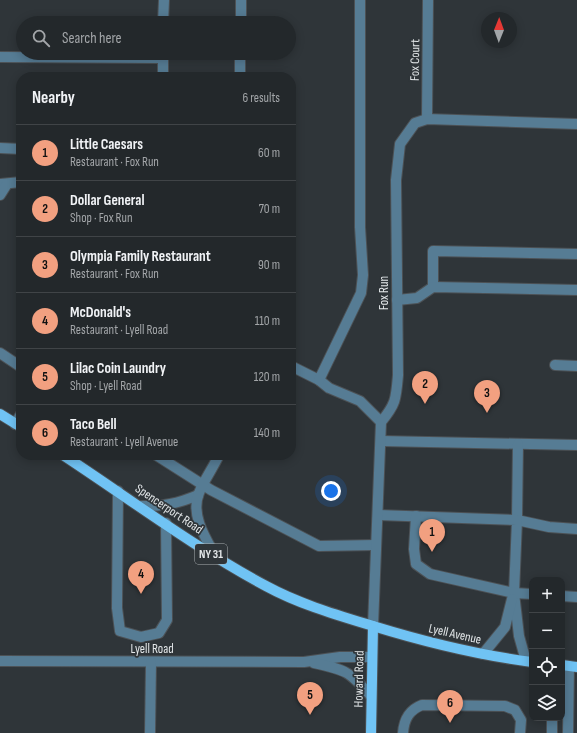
<!DOCTYPE html>
<meta charset="utf-8">
<style>
:root{--surface:#23282b;--page:#2f3437;--text:#f1f3f6;--muted:#a3a6a9;--line:#404447;--accent:#f2a080}
body{margin:0;font-family:"Sofia Sans Condensed",sans-serif;background:var(--page);color:var(--text)}
.controls{position:absolute;right:12px;bottom:12px;display:grid;overflow:hidden;border-radius:8px;box-shadow:0 2px 10px #0003}
.controls button{width:36px;height:36px;display:grid;place-items:center;padding:0;border:0;border-bottom:1px solid var(--line);background:var(--surface);color:var(--text);font:20px sans-serif}
.compass{position:absolute;left:481px;top:12px;width:36px;height:36px;border-radius:50%;background:var(--surface);box-shadow:0 2px 10px #0003;rotate:1deg}
.you{position:absolute;left:331px;top:491px;width:14px;height:14px;margin:-10px;border:3px solid #fff;border-radius:50%;background:#1a73e8;box-shadow:0 0 0 6px #1a73e833}
.badge{display:grid;place-items:center;width:26px;height:26px;border-radius:50%;background:var(--accent);color:#111;font-size:13px;font-weight:700}
.pin{position:absolute;translate:-50% -33px;filter:drop-shadow(0 1px 2px #0008)}
.pin::after{content:'';position:absolute;top:21px;width:14px;height:12px;background:inherit;clip-path:polygon(0 0,100% 0,50% 100%)}
.list{margin:0;padding:0;list-style:none}
h2{display:flex;justify-content:space-between;align-items:center;height:52px;margin:0;padding:0 16px;font-size:17px}
h2 small{font-size:13px;font-weight:400;color:var(--muted)}
.list li{display:grid;grid-template-columns:26px 1fr auto;gap:12px;align-items:center;box-sizing:border-box;height:56px;padding:0 16px;border-top:1px solid var(--line)}
.list b{display:block;font-size:15px;white-space:nowrap}
.list p{margin:0;font-size:13px;white-space:nowrap;color:var(--muted)}
.list em{font-size:13px;font-style:normal;color:var(--muted)}
.icon{flex:none;width:22px;height:22px;fill:none;stroke:currentColor;stroke-width:2;stroke-linecap:round;stroke-linejoin:round}
.map{position:relative;flex:none;width:577px;height:733px;overflow:hidden}
.search{position:absolute;background:var(--surface);box-shadow:0 2px 10px #0003;left:16px;top:16px;width:280px;height:44px;display:flex;align-items:center;gap:10px;box-sizing:border-box;padding:0 14px;border-radius:22px;color:var(--muted);font-size:15px}
.panel{position:absolute;background:var(--surface);box-shadow:0 2px 10px #0003;left:16px;top:72px;width:280px;height:388px;border-radius:16px}
.map>svg:first-child{display:block}
</style>
<div class="map">
<svg width="577" height="733" viewBox="0 0 577 733">
<rect width="100%" height="100%" fill="#2f3539"/>
<g fill="none" stroke-linecap="round" stroke-linejoin="round">
<g stroke="#4c5155" stroke-width="12">
<g id="minor">
<polyline points="163,23 164,0"/>
<polyline points="241,23 241,0"/>
<polyline points="0,57 163,58"/>
<polyline points="163,77 163,53"/>
<polyline points="240,77 240,53"/>
<polyline points="427,119 428,0"/>
<polyline points="0,148 21,149"/>
<polyline points="0,184 21,182"/>
<polyline points="0,195 7,184"/>
<polyline points="433,287 433,251 577,254"/>
<polyline points="397,300 417,298 433,287 577,290"/>
<polyline points="0,353 21,367"/>
<polyline points="555,365 577,366"/>
<polyline points="291,366 319,380 329,388 360,401 381,422"/>
<polyline points="319,380 361,293 363,275 360,227 360,0"/>
<polyline points="15,424 21,414"/>
<polyline points="381,441 577,445"/>
<polyline points="518,444 517,520 549,527 577,529"/>
<polyline points="156,455 211,490 319,546 376,545"/>
<polyline points="118,491 117,608 120,631 141,637 159,633 167,620 166,523"/>
<path d="M141 506C164 506 177 504 198 495"/>
<polyline points="378,515 517,520 514,593 519,636 526,661"/>
<polyline points="416,516 414,549 416,564 430,574 514,593 532,594"/>
<path d="M216 557C206 539 190 515 199 493 204 480 213 468 219 455"/>
<polyline points="562,596 577,597"/>
<path d="M373 626 381 422C396 404 396 399 398 375L396 180 400 144 415 123 427 119 577 124"/>
<polyline points="483,654 505,627 512,599"/>
<polyline points="0,661 304,662 340,657 372,657"/>
<path d="M314 663C346 670 349 671 371 696"/>
<polyline points="150,733 151,662"/>
<path d="M403 733C404 719 409 710 422 705L505 706 515 710 521 720 520 733"/>
<polyline points="552,733 552,718"/>
<polyline points="568,733 569,666"/>
</g>
</g>
<g stroke="#4c5155" stroke-width="12">
<g id="major">
<polyline points="0,414 21,427"/>
<path d="M63 455C130 499 195 548 266 586 299 604 337 615 373 626 425 642 478 655 532 662"/>
<polyline points="562,665 577,667"/>
<polyline points="371,733 373,626"/>
</g>
</g>
<use href="#minor" stroke="#567c94" stroke-width="10"/>
<use href="#major" stroke="#70c3f4" stroke-width="10"/>
</g>
<g text-anchor="middle" dominant-baseline="central" stroke-width="3.5" stroke-linejoin="round" paint-order="stroke">
<rect fill="#2f3539" stroke="#adb2b4" stroke-width="1" x="195" y="544" width="32" height="20" rx="3"/>
<g font-size="12" font-weight="bold" fill="#e3e7e9">
<text x="211" y="554">NY 31</text>
</g>
<g font-size="13" fill="#e3e7e9" stroke="#2f3539">
<text transform="translate(415 60) rotate(-89)">Fox Court</text>
<text transform="translate(384 293) rotate(-90)">Fox Run</text>
<text transform="translate(169 509) rotate(34)">Spencerport Road</text>
<text transform="translate(455 634) rotate(13)">Lyell Avenue</text>
<text x="152" y="649">Lyell Road</text>
<text transform="translate(359 679) rotate(-89)">Howard Road</text>
</g>
</g>
</svg>
<div class="controls">
<button>+</button>
<button>−</button>
<button><svg class="icon" aria-label="locate" viewBox="0 0 24 24"><circle cx="12" cy="12" r="6"/><path d="M12 2v4M12 18v4M2 12h4M18 12h4"/></svg></button>
<button><svg class="icon" aria-label="layers" viewBox="0 0 24 24"><path d="M12 4l9 5-9 5-9-5zM3 14l9 5 9-5"/></svg></button>
</div>
<svg class="compass" viewBox="-18 -18 36 36"><path d="M0-13l5 13h-10z" fill="#e53935"/><path d="M0 13l5-13h-10z" fill="#a3a6a9"/></svg>
<div class="you"></div>
<div class="pin badge" style="left:432px;top:552px">1</div>
<div class="pin badge" style="left:425px;top:404px">2</div>
<div class="pin badge" style="left:487px;top:413px">3</div>
<div class="pin badge" style="left:141px;top:594px">4</div>
<div class="pin badge" style="left:310px;top:715px">5</div>
<div class="pin badge" style="left:450px;top:723px">6</div>
<div class="search"><svg class="icon" aria-label="search" viewBox="0 0 24 24"><circle cx="10" cy="10" r="6"/><path d="M15 15l6 6"/></svg>Search here</div>
<section class="panel">
<h2>Nearby<small>6 results</small></h2>
<ul class="list">
<li><span class="badge">1</span><div><b>Little Caesars</b><p>Restaurant · Fox Run</p></div><em>60 m</em></li>
<li><span class="badge">2</span><div><b>Dollar General</b><p>Shop · Fox Run</p></div><em>70 m</em></li>
<li><span class="badge">3</span><div><b>Olympia Family Restaurant</b><p>Restaurant · Fox Run</p></div><em>90 m</em></li>
<li><span class="badge">4</span><div><b>McDonald's</b><p>Restaurant · Lyell Road</p></div><em>110 m</em></li>
<li><span class="badge">5</span><div><b>Lilac Coin Laundry</b><p>Shop · Lyell Road</p></div><em>120 m</em></li>
<li><span class="badge">6</span><div><b>Taco Bell</b><p>Restaurant · Lyell Avenue</p></div><em>140 m</em></li>
</ul>
</section>
</div>
